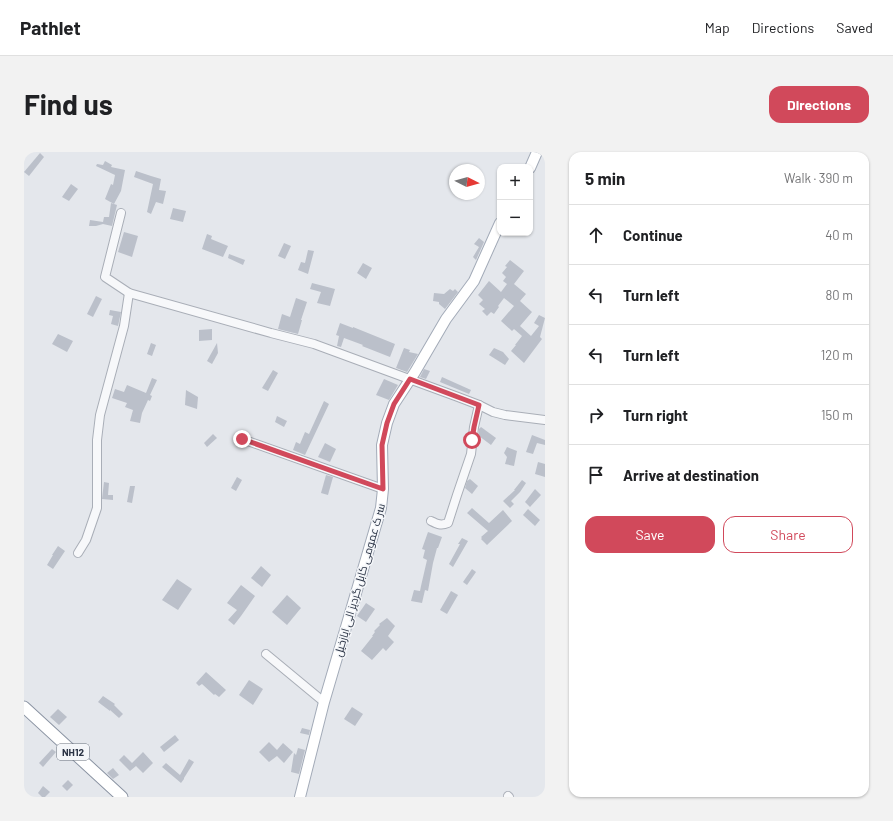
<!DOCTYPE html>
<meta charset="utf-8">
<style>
:root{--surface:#fff;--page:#f2f2f2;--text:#202124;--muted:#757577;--line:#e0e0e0;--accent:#d1495b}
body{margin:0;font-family:Barlow,Cairo,sans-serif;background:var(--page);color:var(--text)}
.controls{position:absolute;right:12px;top:12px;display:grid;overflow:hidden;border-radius:8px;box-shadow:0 1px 3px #0004}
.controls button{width:36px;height:36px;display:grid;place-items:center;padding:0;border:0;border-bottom:1px solid var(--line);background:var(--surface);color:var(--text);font:20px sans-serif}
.compass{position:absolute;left:425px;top:12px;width:36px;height:36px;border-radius:50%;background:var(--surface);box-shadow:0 1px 3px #0004;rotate:96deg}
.stop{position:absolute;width:12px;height:12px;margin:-9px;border:3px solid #d1495b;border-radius:50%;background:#fff}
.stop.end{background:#d1495b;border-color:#fff;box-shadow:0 1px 4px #0008}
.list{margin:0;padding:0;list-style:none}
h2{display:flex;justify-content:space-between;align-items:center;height:52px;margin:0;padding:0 16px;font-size:17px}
h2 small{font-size:13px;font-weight:400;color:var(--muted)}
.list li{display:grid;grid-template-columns:26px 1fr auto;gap:12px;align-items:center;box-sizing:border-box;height:60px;padding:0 16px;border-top:1px solid var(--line)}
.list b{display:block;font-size:15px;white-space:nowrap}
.list em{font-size:13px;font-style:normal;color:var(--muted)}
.actions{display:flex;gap:8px;padding:12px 16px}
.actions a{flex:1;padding:9px 0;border:1px solid var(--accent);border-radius:12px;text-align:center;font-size:14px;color:var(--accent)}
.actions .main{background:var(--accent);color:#fff}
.icon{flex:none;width:22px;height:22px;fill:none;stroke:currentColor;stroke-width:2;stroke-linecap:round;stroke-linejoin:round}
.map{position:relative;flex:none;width:521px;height:645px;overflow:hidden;border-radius:12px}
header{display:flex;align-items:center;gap:24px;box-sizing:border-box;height:56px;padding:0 20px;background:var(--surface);border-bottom:1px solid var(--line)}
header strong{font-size:19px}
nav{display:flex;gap:22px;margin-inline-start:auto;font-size:14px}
.intro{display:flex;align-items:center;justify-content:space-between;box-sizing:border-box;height:96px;padding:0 24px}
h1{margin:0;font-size:28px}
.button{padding:10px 18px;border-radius:12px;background:var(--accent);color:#fff;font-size:14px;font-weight:700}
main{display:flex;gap:24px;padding:0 24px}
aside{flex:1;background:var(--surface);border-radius:12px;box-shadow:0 1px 3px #0004}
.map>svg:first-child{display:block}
</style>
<header>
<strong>Pathlet</strong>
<nav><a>Map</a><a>Directions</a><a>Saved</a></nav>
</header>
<div class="intro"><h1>Find us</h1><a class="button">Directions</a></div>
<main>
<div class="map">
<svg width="521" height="645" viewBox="0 0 521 645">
<rect width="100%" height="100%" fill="#e4e7ec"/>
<g fill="#bbc0ca">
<polygon points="16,1 20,5 5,24 0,20"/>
<polygon points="81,9 88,13 87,15 101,18 97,39 90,52 81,47 87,32 89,33 91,23 72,14 73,12 79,13"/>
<polygon points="112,19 127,24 137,27 135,38 142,39 139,52 132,50 127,62 123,60 129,32 110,25"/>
<polygon points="47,32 54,37 45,49 38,45"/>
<polygon points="87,51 93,53 88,74 79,72 72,74 65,74 66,68 79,70 80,65 85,65"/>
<polygon points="149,56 162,59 159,70 146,67"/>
<polygon points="100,80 114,84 108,105 94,100"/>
<polygon points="183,82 188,84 187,87 204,94 199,105 178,97"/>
<polygon points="455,86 460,90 452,108 449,105 455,95 450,92"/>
<polygon points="260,91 267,94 261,107 254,104"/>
<polygon points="284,98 290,99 284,122 274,118 277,110 281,111"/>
<polygon points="205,102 221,108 219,113 204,106"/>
<polygon points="486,108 500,119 490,132 502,142 496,149 508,160 496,174 507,184 515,174 510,171 515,163 521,166 516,185 518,187 500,211 487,199 492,193 491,193 498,184 490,177 488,179 477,169 490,154 480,146 474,154 475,155 470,162 467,160 463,164 458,159 461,157 455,152 459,148 454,143 465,129 477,140 483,132 479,129 482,125 478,121 483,115 481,114"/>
<polygon points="339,111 348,116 342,127 333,121"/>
<polygon points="288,131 311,137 306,154 293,151 297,140 286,137"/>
<polygon points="426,137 429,139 431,137 434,140 421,157 415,152 415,150 409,149 410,141 420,142"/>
<polygon points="72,144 78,147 69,165 63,162"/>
<polygon points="272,146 283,150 277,168 278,168 274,182 254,177 258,162 266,165"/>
<polygon points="86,158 97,160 94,174 87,172 89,164 85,163"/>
<polygon points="316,171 329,176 329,175 371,192 366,205 338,194 339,193 320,186 317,195 313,194 315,184 312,183"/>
<polygon points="188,177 188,188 175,189 175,178"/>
<polygon points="34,182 49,189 43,200 28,192"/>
<polygon points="127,191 132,193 128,204 123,202"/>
<polygon points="193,191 194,201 188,212 183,209"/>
<polygon points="380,196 386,198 385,200 394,202 383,220 372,216"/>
<polygon points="470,196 479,200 485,207 481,213 465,203"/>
<polygon points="400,217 406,219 402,227 396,225"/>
<polygon points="249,218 254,221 244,239 238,236"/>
<polygon points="418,225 447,238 445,242 416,230"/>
<polygon points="128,226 133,228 126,243 128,244 126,249 124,248 118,261 116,271 106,269 109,258 101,255 103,251 88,246 91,237 100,240 103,233 122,241"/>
<polygon points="360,227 374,233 365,248 352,243"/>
<polygon points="162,238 174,245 173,257 161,253"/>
<polygon points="300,249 305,252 281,303 269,298 272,290 276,292 281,280 285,282"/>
<polygon points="253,264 263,269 260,275 251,270"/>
<polygon points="457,275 472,286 467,293 455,284 455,277"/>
<polygon points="189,282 193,286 183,295 180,291"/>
<polygon points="508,283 521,288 521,293 513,291 509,302 502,300"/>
<polygon points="301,291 312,297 306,310 294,305"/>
<polygon points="483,295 493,299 490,314 481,312 483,305 480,301"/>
<polygon points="514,310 521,312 521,325 511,322"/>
<polygon points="302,323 309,325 304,343 297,341"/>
<polygon points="213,325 218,328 212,339 207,336"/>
<polygon points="446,327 454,334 448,342 441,336 443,329"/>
<polygon points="498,328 502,331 496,340 487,349 490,352 486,356 479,349 491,338 490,338"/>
<polygon points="80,330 85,331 84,343 89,343 89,348 78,347"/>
<polygon points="106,334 111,334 108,351 103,350"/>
<polygon points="511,337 517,343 506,355 501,350"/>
<polygon points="448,356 465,371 479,358 488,369 463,393 457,387 458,386 457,385 464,379 443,361"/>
<polygon points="504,357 516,368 511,374 499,363"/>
<polygon points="404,380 418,385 414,396 413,396 409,411 404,439 401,438 398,451 387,449 390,438 396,439 397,434 403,408 399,406 401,398 398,397"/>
<polygon points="438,386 444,389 429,415 425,412 436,392 434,392"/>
<polygon points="34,394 41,399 29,417 23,413 29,403 28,403"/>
<polygon points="237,414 247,423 238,435 227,426"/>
<polygon points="448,417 452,420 443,433 439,430"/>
<polygon points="153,427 168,437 154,458 138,448"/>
<polygon points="217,433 231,444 217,464 210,473 204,468 213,458 203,451"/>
<polygon points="427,439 434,443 423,462 416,458"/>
<polygon points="263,443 277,456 263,473 248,460"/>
<polygon points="342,451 351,457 342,470 333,464"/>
<polygon points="363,466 371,474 364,484 370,490 362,499 359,496 348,508 337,499 349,484 348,484 351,480 350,479 356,473 355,472"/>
<polygon points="182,520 202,538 195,545 191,542 190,543 178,532 175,534 172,531"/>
<polygon points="225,528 239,537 229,553 215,543"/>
<polygon points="79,544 91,552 90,553 99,562 95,566 86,558 86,559 74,550"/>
<polygon points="328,555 339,562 331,574 320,567"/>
<polygon points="34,557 43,565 35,573 26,565"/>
<polygon points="278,576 286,578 285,583 276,581"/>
<polygon points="151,583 155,588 140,600 136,595"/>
<polygon points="245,590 253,598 259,591 269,600 260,611 253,604 245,610 235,600"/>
<polygon points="274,596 281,598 275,622 267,620 270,601 272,603"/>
<polygon points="28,597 32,600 19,615 15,611"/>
<polygon points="119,600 129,611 119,621 112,614 106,619 95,608 100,603 108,611"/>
<polygon points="165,607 170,610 160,626 160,627 157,631 138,615 142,611 156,623"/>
<polygon points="89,616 95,623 89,627 83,621"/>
<polygon points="44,628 49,633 43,639 38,634"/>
<polygon points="19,634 26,640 21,645 18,645 14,641"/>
</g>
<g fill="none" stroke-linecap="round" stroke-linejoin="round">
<g stroke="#a9aeb7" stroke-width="10">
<g id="minor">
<polyline points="97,61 81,125 105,141 247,181 290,192 434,245 455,253 469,260 481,263 521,268"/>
<polyline points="218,287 359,337"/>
<path d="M407 369C413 372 417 374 424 371L433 343 447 302 450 275 455 253"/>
<polyline points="54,401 62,388 73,356 73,288 76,263 100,174 105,141"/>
<polyline points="242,502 300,550"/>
<polyline points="484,644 485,645"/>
</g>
</g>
<g stroke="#a3abb8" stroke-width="12">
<g id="major">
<polyline points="506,16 513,0"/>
<polyline points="276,645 300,550 357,356 359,337 358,293 363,271 370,252 391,220 422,167 450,129 476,71"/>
</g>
</g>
<g stroke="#8b94a3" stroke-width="13">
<polyline id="highway" points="0,555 98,645"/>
</g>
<use href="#minor" stroke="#f7f8fa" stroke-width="8"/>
<use href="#major" stroke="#fff" stroke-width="10"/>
<use href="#highway" stroke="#fff" stroke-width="11"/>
</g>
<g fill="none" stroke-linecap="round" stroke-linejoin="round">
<polyline stroke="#d1495b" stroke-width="5" points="218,287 359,337 358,293 363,271 370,252 386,227 455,253 450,275 448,288"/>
</g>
<g text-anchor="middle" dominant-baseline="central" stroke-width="3" stroke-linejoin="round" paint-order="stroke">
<rect fill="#f4f6f9" stroke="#676e7b" stroke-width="1" x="33" y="592" width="32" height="16" rx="3"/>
<g font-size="10" font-weight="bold" fill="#2b3445">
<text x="49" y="600">NH12</text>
</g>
<g font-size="11" fill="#2b3445" stroke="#f4f6f9">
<text transform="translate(335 428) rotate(-74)">سر ک عمومی کابل گردیز الی ایازخیل</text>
</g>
</g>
</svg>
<div class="controls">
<button>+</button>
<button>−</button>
</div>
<svg class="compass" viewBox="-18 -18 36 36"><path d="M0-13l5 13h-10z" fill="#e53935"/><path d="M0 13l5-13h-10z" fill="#757577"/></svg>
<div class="stop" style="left:448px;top:288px"></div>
<div class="stop end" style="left:218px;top:287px"></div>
</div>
<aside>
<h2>5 min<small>Walk · 390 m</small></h2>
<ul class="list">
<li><svg class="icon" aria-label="ahead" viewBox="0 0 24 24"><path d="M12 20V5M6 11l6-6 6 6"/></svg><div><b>Continue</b></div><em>40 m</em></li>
<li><svg class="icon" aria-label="left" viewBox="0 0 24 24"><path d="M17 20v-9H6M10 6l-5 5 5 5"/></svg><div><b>Turn left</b></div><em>80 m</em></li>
<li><svg class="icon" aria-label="left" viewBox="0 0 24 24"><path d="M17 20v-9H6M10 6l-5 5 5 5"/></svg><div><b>Turn left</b></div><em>120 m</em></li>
<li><svg class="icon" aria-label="right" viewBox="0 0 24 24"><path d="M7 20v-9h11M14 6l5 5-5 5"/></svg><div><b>Turn right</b></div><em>150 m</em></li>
<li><svg class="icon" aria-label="arrive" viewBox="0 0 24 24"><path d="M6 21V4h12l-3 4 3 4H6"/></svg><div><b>Arrive at destination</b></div></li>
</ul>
<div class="actions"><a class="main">Save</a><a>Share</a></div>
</aside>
</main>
